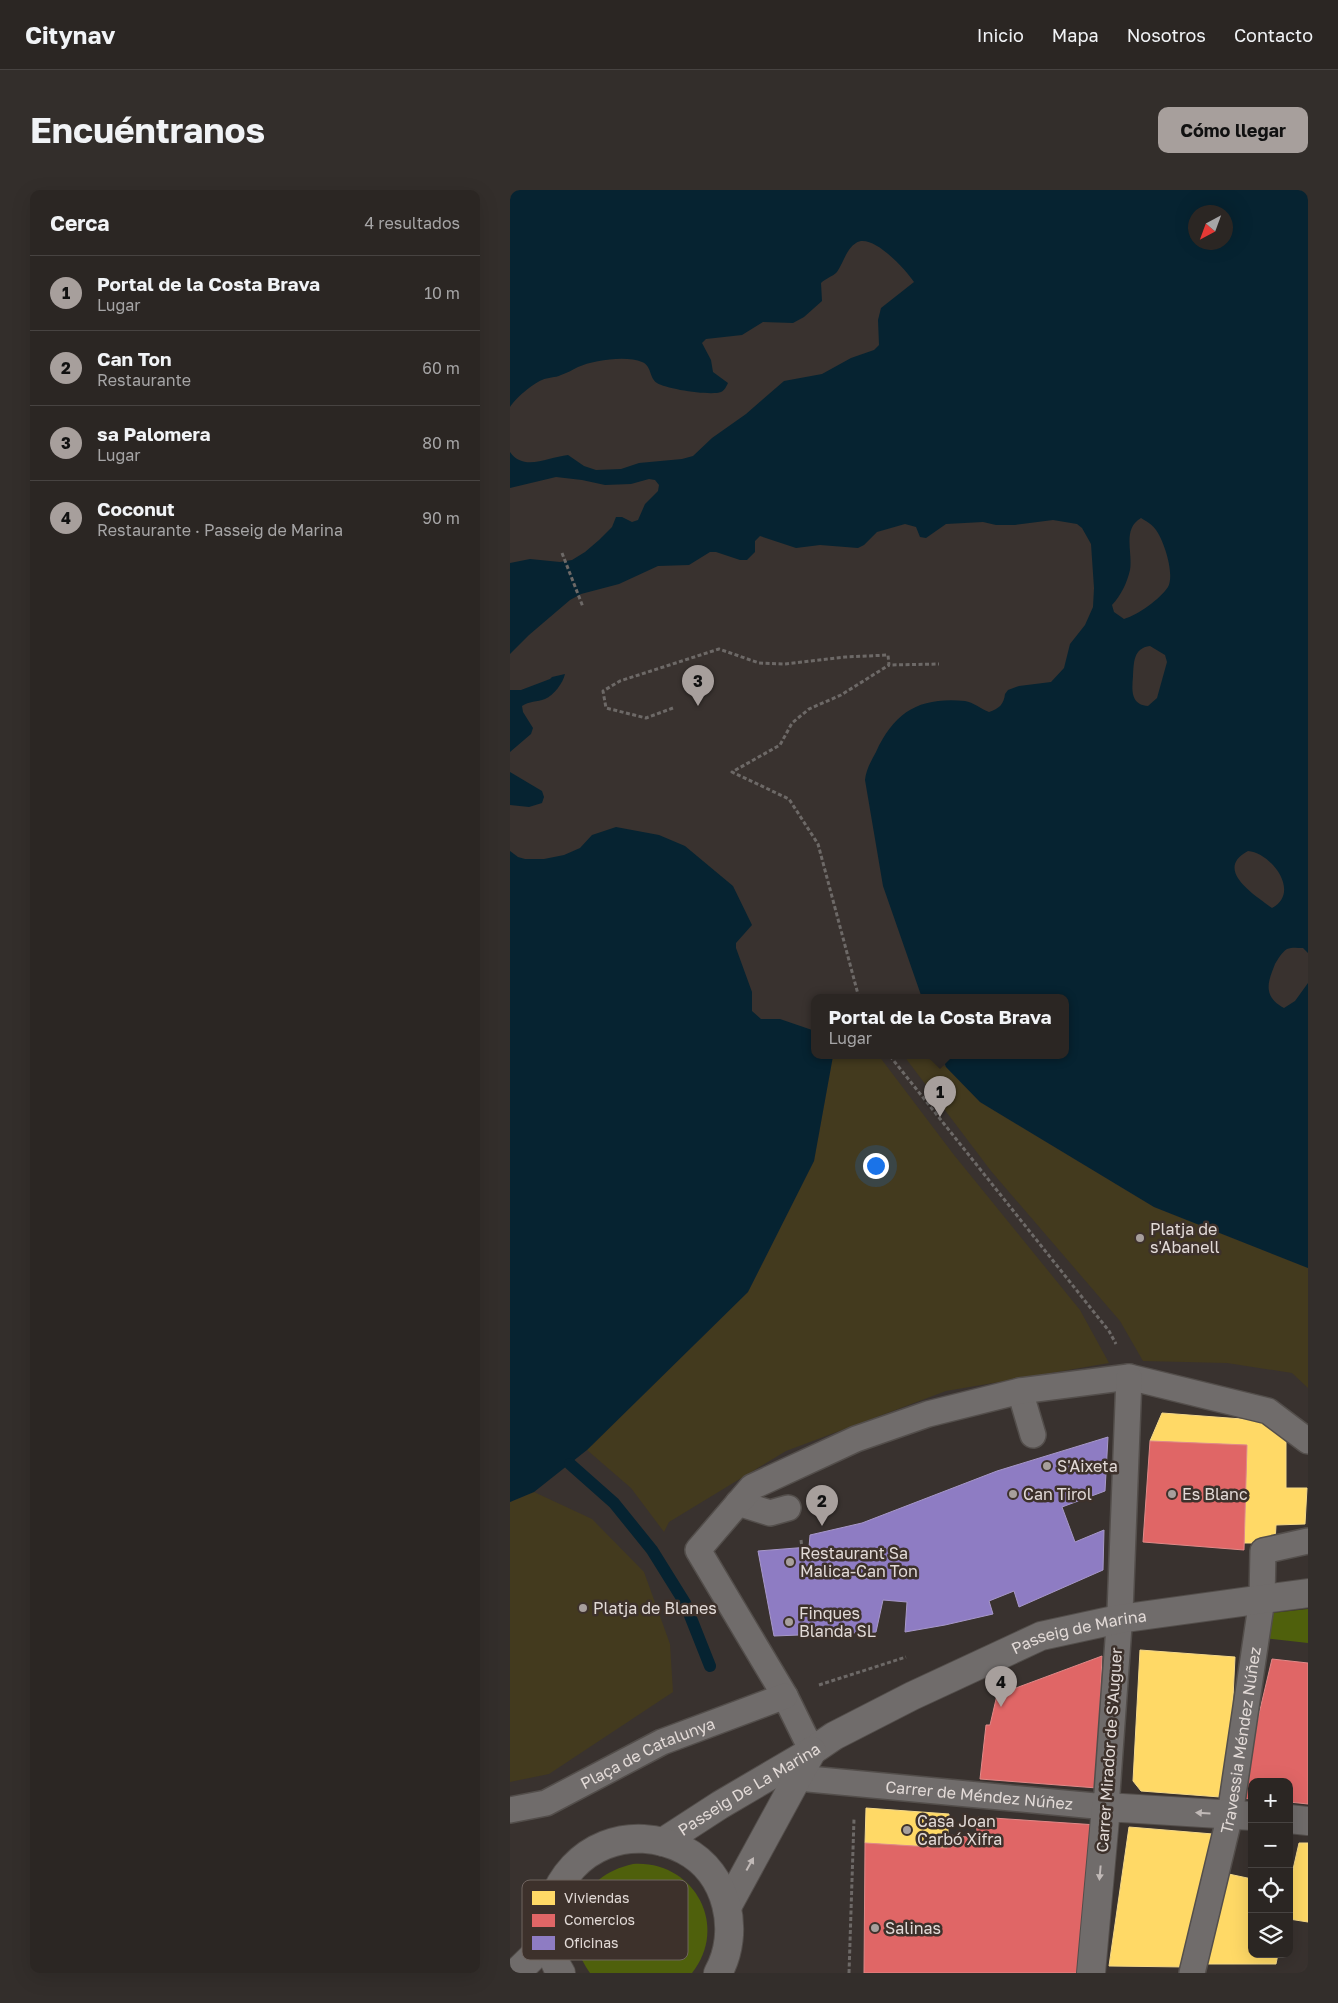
<!DOCTYPE html>
<html lang="es">
<meta charset="utf-8">
<style>
:root{--surface:#2b2623;--page:#332e2b;--text:#f1f3f6;--muted:#a6a5a6;--line:#474341;--accent:#a79f9c}
body{margin:0;font-family:"Golos Text",sans-serif;background:var(--page);color:var(--text)}
.controls{position:absolute;right:15px;bottom:15px;display:grid;overflow:hidden;border-radius:10px;box-shadow:0 5px 20px #0002}
.controls button{width:45px;height:45px;display:grid;place-items:center;padding:0;border:0;border-bottom:1px solid var(--line);background:var(--surface);color:var(--text);font:25px sans-serif}
.compass{position:absolute;left:678px;top:15px;width:45px;height:45px;border-radius:50%;background:var(--surface);box-shadow:0 5px 20px #0002;rotate:221deg}
.you{position:absolute;left:365px;top:975px;width:18px;height:18px;margin:-12px;border:4px solid #fff;border-radius:50%;background:#1a73e8;box-shadow:0 0 0 8px #1a73e833}
.badge{display:grid;place-items:center;width:32px;height:32px;border-radius:50%;background:var(--accent);color:#111;font-size:16px;font-weight:700}
.pin{position:absolute;translate:-50% -41px;filter:drop-shadow(0 1px 2px #0008)}
.pin::after{content:'';position:absolute;top:26px;width:18px;height:15px;background:inherit;clip-path:polygon(0 0,100% 0,50% 100%)}
.popup{position:absolute;left:301px;top:804px;width:258px;height:65px;box-sizing:border-box;display:grid;place-content:center;border-radius:10px;background:var(--surface);filter:drop-shadow(0 1px 4px #0005);font-size:16px;white-space:nowrap;color:var(--muted)}
.popup b{font-size:19px;color:var(--text)}
.popup::after{content:'';position:absolute;left:50%;top:100%;margin-left:-10px;border:10px solid transparent;border-top-color:var(--surface)}
.list{margin:0;padding:0;list-style:none}
h2{display:flex;justify-content:space-between;align-items:center;height:65px;margin:0;padding:0 20px;font-size:21px}
h2 small{font-size:16px;font-weight:400;color:var(--muted)}
.list li{display:grid;grid-template-columns:32px 1fr auto;gap:15px;align-items:center;box-sizing:border-box;height:75px;padding:0 20px;border-top:1px solid var(--line)}
.list b{display:block;font-size:19px;white-space:nowrap}
.list p{margin:0;font-size:16px;white-space:nowrap;color:var(--muted)}
.list em{font-size:16px;font-style:normal;color:var(--muted)}
.icon{flex:none;width:28px;height:28px;fill:none;stroke:currentColor;stroke-width:2;stroke-linecap:round;stroke-linejoin:round}
.map{position:relative;flex:none;width:798px;height:1783px;overflow:hidden;border-radius:10px}
header{display:flex;align-items:center;gap:30px;box-sizing:border-box;height:70px;padding:0 25px;background:var(--surface);border-bottom:1px solid var(--line)}
header strong{font-size:24px}
nav{display:flex;gap:28px;margin-inline-start:auto;font-size:18px}
.intro{display:flex;align-items:center;justify-content:space-between;box-sizing:border-box;height:120px;padding:0 30px}
h1{margin:0;font-size:35px}
.button{padding:12px 22px;border-radius:10px;background:var(--accent);color:#111;font-size:18px;font-weight:700}
main{display:flex;gap:30px;padding:0 30px}
aside{flex:1;background:var(--surface);border-radius:10px;box-shadow:0 5px 20px #0002}
.map>svg:first-child{display:block}
</style>
<header>
<strong>Citynav</strong>
<nav><a>Inicio</a><a>Mapa</a><a>Nosotros</a><a>Contacto</a></nav>
</header>
<div class="intro"><h1>Encuéntranos</h1><a class="button">Cómo llegar</a></div>
<main>
<aside>
<h2>Cerca<small>4 resultados</small></h2>
<ul class="list">
<li><span class="badge">1</span><div><b>Portal de la Costa Brava</b><p>Lugar</p></div><em>10 m</em></li>
<li><span class="badge">2</span><div><b>Can Ton</b><p>Restaurante</p></div><em>60 m</em></li>
<li><span class="badge">3</span><div><b>sa Palomera</b><p>Lugar</p></div><em>80 m</em></li>
<li><span class="badge">4</span><div><b>Coconut</b><p>Restaurante · Passeig de Marina</p></div><em>90 m</em></li>
</ul>
</aside>
<div class="map">
<svg width="798" height="1783" viewBox="0 0 798 1783">
<rect width="100%" height="100%" fill="#39322f"/>
<g fill="#4f600c">
<polygon points="798,1419 798,1453 754,1448 754,1424"/>
<path d="M123 1674C183 1670 220 1735 182 1783H80C47 1737 69 1686 123 1674Z"/>
</g>
<g fill="#433a1e">
<polygon points="323,866 369,866 444,965 570,1120 599,1173 436,1201 276,1261 159,1332 154,1342 121,1298 77,1260 238,1102 304,971"/>
<polygon points="394,866 413,866 436,877 470,912 644,1017 798,1078 798,1198 782,1183 717,1173 633,1171 610,1131 481,981"/>
<polygon points="24,1302 82,1329 134,1382 160,1454 163,1502 39,1584 0,1592 0,1312"/>
</g>
<g fill="#062331" fill-rule="evenodd">
<path d="M0 0H798V763L793 758C788 758 782 757 777 759 772 762 768 769 765 774 758 792 752 806 774 818L785 811 798 793V1078L644 1017 470 912 436 877 432 866H555V808H412L373 696 355 590C356 580 361 571 366 562 385 521 410 507 455 511 463 512 471 519 479 522 489 519 494 514 495 504L498 500 509 496 541 492 554 478 560 454 575 435 583 417 584 398 581 354 572 338 567 334 543 330 505 335H486L473 332 436 334 416 348 410 347 406 337 395 334 367 342 354 355 348 358 310 355 286 358 250 346 245 351V362L237 370H230L206 362H200L179 375 148 376 109 394 71 404 60 410 19 445 0 464V373L20 369 50 372 62 370 75 362 89 350 102 337 106 327H112L122 332 128 330 135 314 148 301 149 295 145 290 139 289 121 294 95 295 72 290 46 287 0 298V262C14 282 38 267 58 265L74 276 86 280 111 279 129 273 172 269 183 266 202 248 236 224 274 191 312 184 341 168 364 160 369 155 368 130 371 118 404 92C396 80 362 42 346 53 336 59 334 72 327 82 322 87 316 88 311 93L312 111 294 127 283 133 253 132 232 145 196 149 192 153 201 170 203 182 218 193C216 197 215 200 211 202 201 206 156 199 147 193 139 188 142 176 132 172 117 165 83 170 68 177 62 180 57 183 51 185 45 188 38 187 32 190 22 194 6 208 0 217ZM716 22V52H686V22ZM631 328C636 331 643 335 646 340 654 351 665 384 658 397 650 409 628 425 614 429L604 422 602 415C611 405 617 393 620 380 623 362 612 339 631 328ZM640 456 655 465 657 472 647 508 638 516C620 515 622 499 623 486 624 473 623 458 640 456ZM738 661C762 663 791 703 762 718 748 707 702 680 738 661Z"/>
<path d="M55 484C53 493 44 505 35 509 27 512 19 511 12 516L13 522 23 538 21 544 0 562V500H11L40 489 42 487Z"/>
<polygon points="0,582 32,601 34,607 32,613 19,617 0,615"/>
<polygon points="106,637 149,645 175,656 223,696 242,735 226,753 226,758 242,802 242,821 251,829 270,829 305,841 305,866 323,866 304,971 238,1102 77,1260 24,1302 0,1312 0,661 8,667 15,669 34,669 54,665 70,658 82,645"/>
</g>
<g fill="#ffd966" stroke="#f6d988">
<polygon points="652,1223 759,1231 776,1249 776,1298 797,1298 795,1334 766,1335 765,1353 734,1353 737,1255 640,1251"/>
<polygon points="630,1460 725,1467 720,1569 710,1607 631,1601 623,1591"/>
<polygon points="356,1618 439,1624 437,1658 355,1653"/>
<polygon points="619,1637 703,1644 676,1777 599,1776"/>
<polygon points="789,1653 798,1653 798,1732 779,1729 779,1697"/>
<polygon points="714,1683 742,1689 742,1764 768,1764 766,1774 694,1774"/>
</g>
<g fill="#e06666" stroke="#e18988">
<polygon points="640,1251 737,1255 734,1360 633,1352"/>
<polygon points="592,1466 587,1598 470,1589 476,1535 480,1535 487,1505"/>
<polygon points="762,1469 798,1473 798,1614 779,1612 779,1592 742,1592 742,1609 729,1608"/>
<polygon points="468,1627 587,1635 570,1783 354,1783 355,1653 437,1658 439,1645 466,1648"/>
</g>
<polygon fill="#8e7cc3" stroke="#a798c9" points="598,1247 595,1301 552,1317 565,1352 594,1340 593,1380 509,1417 504,1401 479,1411 483,1424 435,1435 395,1442 397,1412 373,1410 366,1442 264,1446 248,1361 299,1357 300,1345 352,1333 487,1281"/>
<g fill="none" stroke-linecap="round" stroke-linejoin="round">
<polyline stroke="#062331" stroke-width="12" points="60,1274 104,1313 142,1360 175,1413 200,1476"/>
<g stroke="#534e4b" stroke-width="28">
<g id="pedestrian">
<polyline points="510,1201 523,1245"/>
<polyline points="228,1313 260,1323 278,1318"/>
<polyline points="302,1561 275,1506 188,1360 242,1297 346,1249 418,1224 510,1201 619,1187 758,1221 798,1251"/>
<path id="s1" d="M288 1588 596 1617 610 1422 619 1187"/>
<path id="s2" d="M0 1620 36 1613 152 1552 275 1506"/>
<path id="s3" d="M682 1783 720 1625 752 1409 753 1361 798 1351"/>
</g>
</g>
<g stroke="#534e4b" stroke-width="30">
<g id="minor">
<polyline points="779,1629 798,1631"/>
<polyline points="6,1783 39,1751"/>
<polyline points="581,1783 596,1617 742,1626"/>
</g>
</g>
<g stroke="#534e4b" stroke-width="30">
<g id="tertiary">
<path id="s4" d="M153 1652 210 1615 302 1561 324 1546 402 1506 531 1446 609 1429 798 1403"/>
<polyline points="217,1717 302,1561"/>
<path d="M51 1783C38 1765 36 1734 42 1713 61 1656 121 1633 174 1660 218 1683 231 1742 208 1783"/>
</g>
</g>
<g stroke="#6d6967" stroke-width="3" stroke-dasharray="4 2.5" stroke-linecap="butt">
<polyline points="52,363 73,417"/>
<polyline points="163,518 136,528 96,518 93,501 110,491 209,459 249,473 275,474 335,467 378,465 379,475 429,474"/>
<polyline points="349,808 308,654 279,609 222,582 270,555 282,533 299,519 331,505 379,475"/>
<polyline points="380,866 599,1141 606,1154"/>
<polyline points="291,1350 292,1358"/>
<polyline points="309,1495 396,1467"/>
<polyline points="339,1783 344,1629"/>
</g>
<use href="#pedestrian" stroke="#706c6b" stroke-width="25"/>
<use href="#minor" stroke="#706c6b" stroke-width="28"/>
<use href="#tertiary" stroke="#706c6b" stroke-width="28"/>
</g>
<defs><path id="oneway-solid" d="M-6-.8H1V-3.2L6.5 0L1 3.2V.8H-6Z" transform="scale(1.25)"/></defs>
<g fill="#c0b9b7">
<use href="#oneway-solid" transform="translate(693 1623) rotate(-176)"/>
<use href="#oneway-solid" transform="translate(240 1674) rotate(-61)"/>
<use href="#oneway-solid" transform="translate(590 1683) rotate(95)"/>
</g>
<g fill="#a79f9c" stroke="#3d312b" stroke-width="2">
<circle cx="630" cy="1048" r="5"/>
<circle cx="537" cy="1276" r="5"/>
<circle cx="503" cy="1304" r="5"/>
<circle cx="662" cy="1304" r="5"/>
<circle cx="280" cy="1372" r="5"/>
<circle cx="73" cy="1418" r="5"/>
<circle cx="279" cy="1432" r="5"/>
<circle cx="397" cy="1640" r="5"/>
<circle cx="365" cy="1738" r="5"/>
</g>
<g text-anchor="middle" dominant-baseline="central" stroke-width="5" stroke-linejoin="round" paint-order="stroke">
<g font-size="16" fill="#e2dad7" stroke="#3d312b" text-anchor="start">
<text x="640" y="1039">Platja de<tspan x="640" dy="18">s'Abanell</tspan></text>
<text x="547" y="1276">S'Aixeta</text>
<text x="513" y="1304">Can Tirol</text>
<text x="672" y="1304">Es Blanc</text>
<text x="290" y="1363">Restaurant Sa<tspan x="290" dy="18">Malica-Can Ton</tspan></text>
<text x="83" y="1418">Platja de Blanes</text>
<text x="289" y="1423">Finques<tspan x="289" dy="18">Blanda SL</tspan></text>
<text x="407" y="1631">Casa Joan<tspan x="407" dy="18">Carbó Xifra</tspan></text>
<text x="375" y="1738">Salinas</text>
</g>
<g font-size="16" fill="#e2dad7" stroke="#3d312b">
<text stroke="none"><textPath href="#s4" startOffset="469">Passeig de Marina</textPath></text>
<text stroke="none"><textPath href="#s3" startOffset="238">Travessia Méndez Núñez</textPath></text>
<text transform="translate(599 1560) rotate(-86)">Carrer Mirador de S'Auguer</text>
<text stroke="none"><textPath href="#s2" startOffset="150">Plaça de Catalunya</textPath></text>
<text stroke="none"><textPath href="#s1" startOffset="182">Carrer de Méndez Núñez</textPath></text>
<text stroke="none"><textPath href="#s4" startOffset="101">Passeig De La Marina</textPath></text>
</g>
</g>
<rect x="12" y="1690" width="166" height="80" rx="8" fill="#3d312b" stroke="#6f645f" stroke-width="1"/>
<rect x="22" y="1701" width="23" height="14" fill="#ffd966"/>
<rect x="22" y="1724" width="23" height="13" fill="#e06666"/>
<rect x="22" y="1746" width="23" height="14" fill="#8e7cc3"/>
<g font-size="14" fill="#e2dad7">
<text x="54" y="1713">Viviendas</text>
<text x="54" y="1735">Comercios</text>
<text x="54" y="1758">Oficinas</text>
</g>
</svg>
<div class="controls">
<button>+</button>
<button>−</button>
<button><svg class="icon" aria-label="locate" viewBox="0 0 24 24"><circle cx="12" cy="12" r="6"/><path d="M12 2v4M12 18v4M2 12h4M18 12h4"/></svg></button>
<button><svg class="icon" aria-label="layers" viewBox="0 0 24 24"><path d="M12 4l9 5-9 5-9-5zM3 14l9 5 9-5"/></svg></button>
</div>
<svg class="compass" viewBox="-18 -18 36 36"><path d="M0-13l5 13h-10z" fill="#e53935"/><path d="M0 13l5-13h-10z" fill="#a6a5a6"/></svg>
<div class="you"></div>
<div class="pin badge" style="left:430px;top:927px">1</div>
<div class="popup"><b>Portal de la Costa Brava</b>Lugar</div>
<div class="pin badge" style="left:312px;top:1336px">2</div>
<div class="pin badge" style="left:188px;top:516px">3</div>
<div class="pin badge" style="left:491px;top:1517px">4</div>
</div>
</main>
